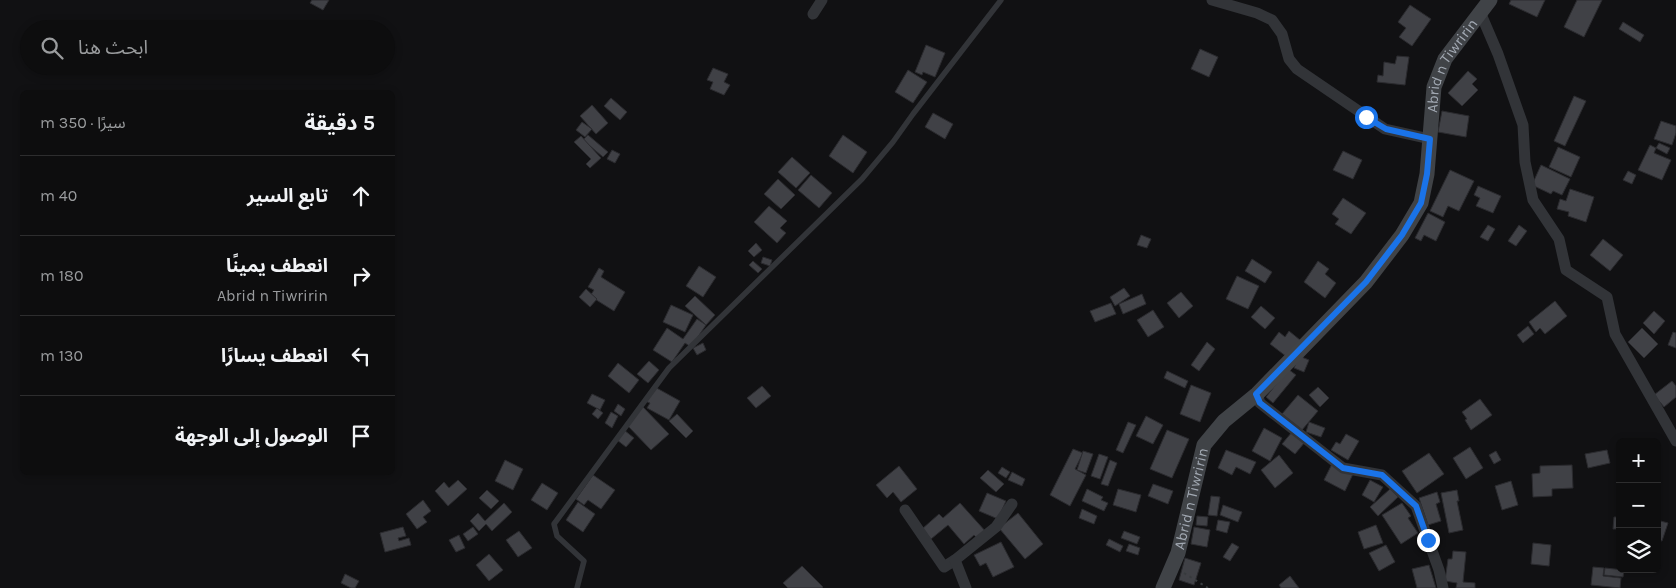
<!DOCTYPE html>
<html lang="ar">
<meta charset="utf-8">
<style>
:root{--surface:#0d0d0e;--page:#161617;--text:#f1f3f6;--muted:#9a9c9e;--line:#2d2d2e}
body{margin:0;font-family:Karla,"Noto Sans Arabic",sans-serif;background:var(--page);color:var(--text);direction:rtl}
.controls{position:absolute;right:15px;bottom:15px;display:grid;overflow:hidden;border-radius:8px;box-shadow:0 2px 8px #0003}
.controls button{width:45px;height:45px;display:grid;place-items:center;padding:0;border:0;border-bottom:1px solid var(--line);background:var(--surface);color:var(--text);font:25px sans-serif}
.stop{position:absolute;width:15px;height:15px;margin:-11px;border:4px solid #1a73e8;border-radius:50%;background:#fff}
.stop.end{background:#1a73e8;border-color:#fff;box-shadow:0 1px 5px #0008}
.list{margin:0;padding:0;list-style:none}
h2{display:flex;justify-content:space-between;align-items:center;height:65px;margin:0;padding:0 20px;font-size:21px}
h2 small{font-size:16px;font-weight:400;color:var(--muted)}
.list li{display:grid;grid-template-columns:32px 1fr auto;gap:15px;align-items:center;box-sizing:border-box;height:80px;padding:0 20px;border-top:1px solid var(--line)}
.list b{display:block;font-size:19px;white-space:nowrap}
.list p{margin:0;font-size:16px;white-space:nowrap;color:var(--muted)}
.list em{font-size:16px;font-style:normal;color:var(--muted)}
.icon{flex:none;width:28px;height:28px;fill:none;stroke:currentColor;stroke-width:2;stroke-linecap:round;stroke-linejoin:round}
.map{position:relative;flex:none;width:1676px;height:588px;overflow:hidden;direction:ltr}
.search{position:absolute;background:var(--surface);box-shadow:0 2px 8px #0003;left:20px;top:20px;width:375px;height:55px;display:flex;align-items:center;gap:12px;box-sizing:border-box;padding:0 18px;border-radius:28px;color:var(--muted);font-size:19px}
.panel{position:absolute;background:var(--surface);box-shadow:0 2px 8px #0003;left:20px;top:90px;width:375px;height:385px;border-radius:8px;direction:rtl}
.map>svg:first-child{display:block}
</style>
<div class="map">
<svg width="1676" height="588" viewBox="0 0 1676 588">
<rect width="100%" height="100%" fill="#111113"/>
<g fill="#404146" stroke="#2b2b2f">
<polygon points="312,0 329,0 323,10 310,3"/>
<polygon points="1511,0 1545,0 1537,17 1509,4"/>
<polygon points="1577,0 1602,0 1584,37 1564,27"/>
<polygon points="1410,5 1431,19 1412,46 1399,37 1406,28 1398,22"/>
<polygon points="1623,22 1644,35 1640,42 1619,29"/>
<polygon points="926,45 945,53 935,77 923,72 922,75 915,72"/>
<polygon points="1200,49 1218,57 1209,77 1191,69"/>
<polygon points="1397,56 1409,57 1405,85 1377,82 1378,75 1383,76 1384,62 1395,64"/>
<polygon points="713,68 728,74 724,82 730,85 724,95 710,89 713,82 707,80"/>
<polygon points="908,70 927,82 913,103 895,92"/>
<polygon points="1468,71 1477,79 1472,84 1478,90 1462,106 1448,93"/>
<polygon points="1574,96 1586,101 1565,146 1554,141"/>
<polygon points="611,98 627,112 620,120 604,106"/>
<polygon points="592,105 608,123 596,134 580,116"/>
<polygon points="1442,111 1469,116 1466,137 1438,132"/>
<polygon points="933,113 953,124 945,139 925,127"/>
<polygon points="1661,121 1676,126 1676,133 1672,145 1654,139"/>
<polygon points="582,122 592,129 585,137 576,130"/>
<polygon points="588,135 608,152 603,157 583,140"/>
<polygon points="843,135 867,152 853,173 829,156"/>
<polygon points="581,136 601,158 590,168 586,164 591,159 574,142"/>
<polygon points="1659,143 1670,148 1667,154 1656,148"/>
<polygon points="1650,145 1656,148 1654,153 1671,160 1662,180 1638,170"/>
<polygon points="1558,147 1580,157 1571,177 1549,167"/>
<polygon points="612,150 620,154 615,163 607,159"/>
<polygon points="1343,151 1362,160 1353,179 1333,170"/>
<polygon points="792,157 810,173 796,188 778,172"/>
<polygon points="1541,165 1570,179 1562,195 1553,191 1551,194 1532,185"/>
<polygon points="1450,170 1474,181 1459,211 1448,206 1443,217 1430,211"/>
<polygon points="1628,171 1636,175 1632,184 1623,180"/>
<polygon points="811,175 832,193 819,208 798,190"/>
<polygon points="778,179 795,195 781,209 764,194"/>
<polygon points="1478,186 1501,196 1493,213 1476,206 1480,198 1474,195"/>
<polygon points="1570,189 1594,197 1586,222 1568,216 1569,212 1557,209 1560,199 1566,201"/>
<polygon points="1343,198 1366,213 1351,234 1335,224 1339,219 1332,214"/>
<polygon points="769,206 787,221 780,228 786,233 777,243 754,222"/>
<polygon points="1428,213 1445,222 1436,241 1424,235 1421,241 1415,238"/>
<polygon points="1488,225 1495,229 1488,241 1480,237"/>
<polygon points="1519,225 1527,231 1516,246 1508,241"/>
<polygon points="1141,235 1151,239 1147,248 1137,245"/>
<polygon points="1603,239 1623,255 1610,271 1590,255"/>
<polygon points="756,243 762,250 754,257 748,251"/>
<polygon points="763,257 772,260 770,266 761,263"/>
<polygon points="1252,259 1272,272 1265,283 1245,271"/>
<polygon points="753,261 762,269 758,273 749,265"/>
<polygon points="1318,261 1329,269 1325,274 1336,283 1325,298 1304,282"/>
<polygon points="699,266 716,277 703,297 686,286"/>
<polygon points="599,268 604,271 601,277 625,292 614,311 590,296 594,290 588,287"/>
<polygon points="1237,276 1259,286 1248,309 1226,299"/>
<polygon points="1124,288 1130,296 1115,306 1110,297"/>
<polygon points="586,289 597,299 590,307 579,297"/>
<polygon points="1181,292 1193,306 1179,318 1167,303"/>
<polygon points="1142,294 1146,304 1123,314 1119,304"/>
<polygon points="695,296 715,315 706,325 685,306"/>
<polygon points="1555,301 1567,316 1545,334 1540,328 1536,332 1529,322"/>
<polygon points="1111,303 1116,314 1095,322 1090,311"/>
<polygon points="671,305 693,315 685,332 663,322"/>
<polygon points="1261,306 1275,318 1265,329 1251,317"/>
<polygon points="1153,310 1164,327 1148,337 1137,320"/>
<polygon points="1654,311 1665,321 1654,334 1643,323"/>
<polygon points="697,319 706,325 691,347 685,343 672,362 653,350 667,328 683,339"/>
<polygon points="1528,326 1534,334 1523,343 1517,335"/>
<polygon points="1642,328 1658,344 1644,358 1628,342"/>
<polygon points="1289,331 1300,340 1287,357 1270,344 1279,332 1285,337"/>
<polygon points="1673,332 1676,333 1676,348 1668,345"/>
<polygon points="1207,342 1215,349 1199,371 1191,365"/>
<polygon points="703,343 706,350 697,355 693,348"/>
<polygon points="1299,356 1309,360 1304,372 1294,368"/>
<polygon points="649,361 659,370 648,383 637,374"/>
<polygon points="618,363 639,380 629,393 608,376"/>
<polygon points="1288,369 1296,375 1273,403 1266,397"/>
<polygon points="1167,371 1188,381 1185,388 1164,378"/>
<polygon points="1672,381 1676,386 1676,397 1664,407 1654,395"/>
<polygon points="1191,385 1211,393 1200,422 1180,414"/>
<polygon points="653,386 680,401 669,420 647,408 650,403 645,401"/>
<polygon points="762,386 771,396 756,408 747,398"/>
<polygon points="1318,387 1329,398 1320,407 1309,395"/>
<polygon points="592,394 605,400 600,410 587,403"/>
<polygon points="1298,395 1318,411 1302,430 1282,414"/>
<polygon points="1480,399 1492,415 1471,430 1465,420 1467,419 1462,412"/>
<polygon points="618,404 625,409 621,416 614,411"/>
<polygon points="643,407 669,434 651,450 626,424"/>
<polygon points="597,408 603,413 598,419 592,414"/>
<polygon points="611,412 618,416 612,428 605,423"/>
<polygon points="677,414 693,431 686,438 669,421"/>
<polygon points="1146,416 1163,425 1153,444 1136,436"/>
<polygon points="1128,422 1136,425 1123,453 1116,450"/>
<polygon points="1309,422 1325,428 1321,437 1306,432"/>
<polygon points="1264,428 1282,438 1270,461 1252,451"/>
<polygon points="624,430 634,438 626,447 617,440"/>
<polygon points="1167,430 1189,439 1172,478 1150,469"/>
<polygon points="1292,432 1305,442 1295,454 1282,444"/>
<polygon points="1346,434 1359,441 1348,460 1331,450 1336,442 1340,444"/>
<polygon points="1470,447 1483,468 1466,479 1453,458"/>
<polygon points="1073,449 1083,453 1075,469 1086,475 1070,506 1050,495"/>
<polygon points="1226,450 1256,462 1250,474 1236,467 1232,475 1218,468"/>
<polygon points="1607,450 1610,463 1588,468 1585,454"/>
<polygon points="1083,451 1093,454 1086,473 1077,470"/>
<polygon points="1496,451 1501,460 1494,464 1489,455"/>
<polygon points="1429,453 1444,474 1417,493 1402,471"/>
<polygon points="1099,454 1108,457 1100,479 1091,476"/>
<polygon points="1279,455 1293,473 1275,488 1261,470"/>
<polygon points="505,460 523,469 513,490 495,481"/>
<polygon points="1110,460 1117,463 1108,486 1101,484"/>
<polygon points="1332,464 1353,474 1345,491 1324,480"/>
<polygon points="1572,465 1573,488 1552,489 1552,496 1533,497 1532,474 1540,473 1540,466"/>
<polygon points="899,466 917,489 901,502 893,492 887,498 876,485"/>
<polygon points="1002,467 1010,472 1006,478 998,473"/>
<polygon points="988,470 1004,484 996,492 980,478"/>
<polygon points="1012,472 1025,479 1022,486 1008,480"/>
<polygon points="593,475 615,490 601,509 588,500 584,505 576,499"/>
<polygon points="458,480 467,489 448,506 435,491 444,482 449,488"/>
<polygon points="1370,480 1383,487 1374,502 1362,495"/>
<polygon points="1511,481 1518,505 1502,510 1495,486"/>
<polygon points="542,483 558,493 547,510 531,500"/>
<polygon points="1153,484 1173,491 1168,504 1148,496"/>
<polygon points="1087,489 1103,497 1101,500 1108,503 1104,511 1082,501"/>
<polygon points="1118,489 1141,495 1136,512 1113,505"/>
<polygon points="1390,489 1398,497 1378,516 1370,507"/>
<polygon points="487,490 499,501 491,509 479,498"/>
<polygon points="1457,490 1459,501 1457,501 1463,530 1449,533 1441,493"/>
<polygon points="1437,492 1440,502 1436,504 1441,521 1428,525 1419,498"/>
<polygon points="987,493 1006,501 998,519 979,511"/>
<polygon points="1211,496 1220,497 1217,516 1208,515"/>
<polygon points="423,500 431,511 423,517 427,522 417,529 406,514"/>
<polygon points="578,502 595,514 583,532 566,520"/>
<polygon points="504,503 512,512 492,531 486,524 479,531 470,521 478,513 485,521"/>
<polygon points="960,503 987,533 979,540 974,535 964,544 948,525 931,539 922,529 939,514 943,518"/>
<polygon points="1402,503 1411,516 1408,518 1418,533 1401,544 1382,515"/>
<polygon points="1223,505 1242,512 1238,522 1220,515"/>
<polygon points="1082,509 1097,516 1094,524 1079,518"/>
<polygon points="1018,513 1043,544 1025,559 999,528"/>
<polygon points="1197,516 1208,517 1207,526 1196,525"/>
<polygon points="1614,517 1620,517 1620,538 1618,538 1619,529 1613,529"/>
<polygon points="1218,520 1230,522 1227,533 1216,530"/>
<polygon points="1657,520 1668,523 1662,541 1657,540"/>
<polygon points="1376,525 1383,543 1364,549 1358,532"/>
<polygon points="403,527 406,536 398,538 399,541 409,538 411,545 385,552 380,533"/>
<polygon points="473,527 478,534 468,541 463,534"/>
<polygon points="1194,527 1210,530 1207,547 1191,544"/>
<polygon points="519,531 532,548 518,557 506,540"/>
<polygon points="1124,531 1140,537 1137,544 1121,538"/>
<polygon points="459,535 465,548 456,552 449,540"/>
<polygon points="1109,539 1123,546 1120,552 1106,545"/>
<polygon points="1001,542 1014,567 993,577 986,563 980,566 974,555"/>
<polygon points="1232,543 1239,547 1230,561 1223,557"/>
<polygon points="1533,543 1551,545 1549,566 1531,564"/>
<polygon points="1129,544 1140,548 1138,555 1126,551"/>
<polygon points="1386,545 1395,562 1379,571 1369,553"/>
<polygon points="1453,551 1466,552 1463,582 1475,583 1475,588 1456,588 1457,583 1445,581 1448,559 1452,559"/>
<polygon points="489,554 503,570 489,581 476,565"/>
<polygon points="1185,558 1201,563 1194,585 1179,580"/>
<polygon points="1429,565 1436,588 1417,588 1412,569"/>
<polygon points="802,566 823,587 822,588 788,588 783,583"/>
<polygon points="1593,567 1604,568 1603,576 1621,578 1620,588 1591,585"/>
<polygon points="1605,568 1624,570 1623,577 1604,575"/>
<polygon points="345,574 359,581 355,588 351,588 341,583"/>
<polygon points="1290,576 1299,588 1281,588 1279,585"/>
</g>
<g fill="none" stroke-linecap="round" stroke-linejoin="round">
<polyline stroke="#383b3e" stroke-width="2" stroke-dasharray="2.5 4" stroke-linecap="butt" points="1184,573 1208,588"/>
<polyline stroke="#323438" stroke-width="5.5" points="577,588 584,561 557,536 554,524 669,368 862,179 893,142 913,114 1001,0"/>
<g stroke="#323438" stroke-width="11">
<polyline points="1212,0 1257,13 1272,20 1282,34 1289,59 1297,69 1385,129 1430,139"/>
<polyline points="1480,12 1498,54 1523,125 1525,162 1533,200 1559,239 1566,270 1607,297 1615,334 1676,441"/>
<polyline points="813,14 822,0"/>
<polyline points="1257,394 1260,403 1343,468 1382,475 1416,506 1439,570 1443,588"/>
<polyline points="905,510 944,567 955,560"/>
<polyline points="966,588 955,560 996,527 1012,504"/>
</g>
<path stroke="#404347" stroke-width="15" id="s1" d="M1163 588 1178 553 1204 445 1224 421 1257 394 1366 282 1402 235 1421 203 1427 174 1434 87 1445 59 1490 0"/>
</g>
<g fill="none" stroke-linecap="round" stroke-linejoin="round">
<polyline stroke="#1a73e8" stroke-width="6" points="1366,117 1386,129 1430,139 1427,174 1421,203 1402,235 1366,282 1256,394 1260,403 1343,468 1382,475 1416,506 1428,540"/>
</g>
<g text-anchor="middle" dominant-baseline="central" stroke-width="4" stroke-linejoin="round" paint-order="stroke">
<g font-size="15" fill="#a2a9b3" stroke="#0c0c0d">
<text stroke="none"><textPath href="#s1" startOffset="619">Abrid n Tiwririn</textPath></text>
<text stroke="none"><textPath href="#s1" startOffset="94">Abrid n Tiwririn</textPath></text>
</g>
</g>
</svg>
<div class="controls">
<button>+</button>
<button>−</button>
<button><svg class="icon" aria-label="layers" viewBox="0 0 24 24"><path d="M12 4l9 5-9 5-9-5zM3 14l9 5 9-5"/></svg></button>
</div>
<div class="stop" style="left:1366px;top:117px"></div>
<div class="stop end" style="left:1428px;top:540px"></div>
<div class="search"><svg class="icon" aria-label="search" viewBox="0 0 24 24"><circle cx="10" cy="10" r="6"/><path d="M15 15l6 6"/></svg>ابحث هنا</div>
<section class="panel">
<h2>5 دقيقة<small>سيرًا · 350 m</small></h2>
<ul class="list">
<li><svg class="icon" aria-label="ahead" viewBox="0 0 24 24"><path d="M12 20V5M6 11l6-6 6 6"/></svg><div><b>تابع السير</b></div><em>40 m</em></li>
<li><svg class="icon" aria-label="right" viewBox="0 0 24 24"><path d="M7 20v-9h11M14 6l5 5-5 5"/></svg><div><b>انعطف يمينًا</b><p>Abrid n Tiwririn</p></div><em>180 m</em></li>
<li><svg class="icon" aria-label="left" viewBox="0 0 24 24"><path d="M17 20v-9H6M10 6l-5 5 5 5"/></svg><div><b>انعطف يسارًا</b></div><em>130 m</em></li>
<li><svg class="icon" aria-label="arrive" viewBox="0 0 24 24"><path d="M6 21V4h12l-3 4 3 4H6"/></svg><div><b>الوصول إلى الوجهة</b></div></li>
</ul>
</section>
</div>
